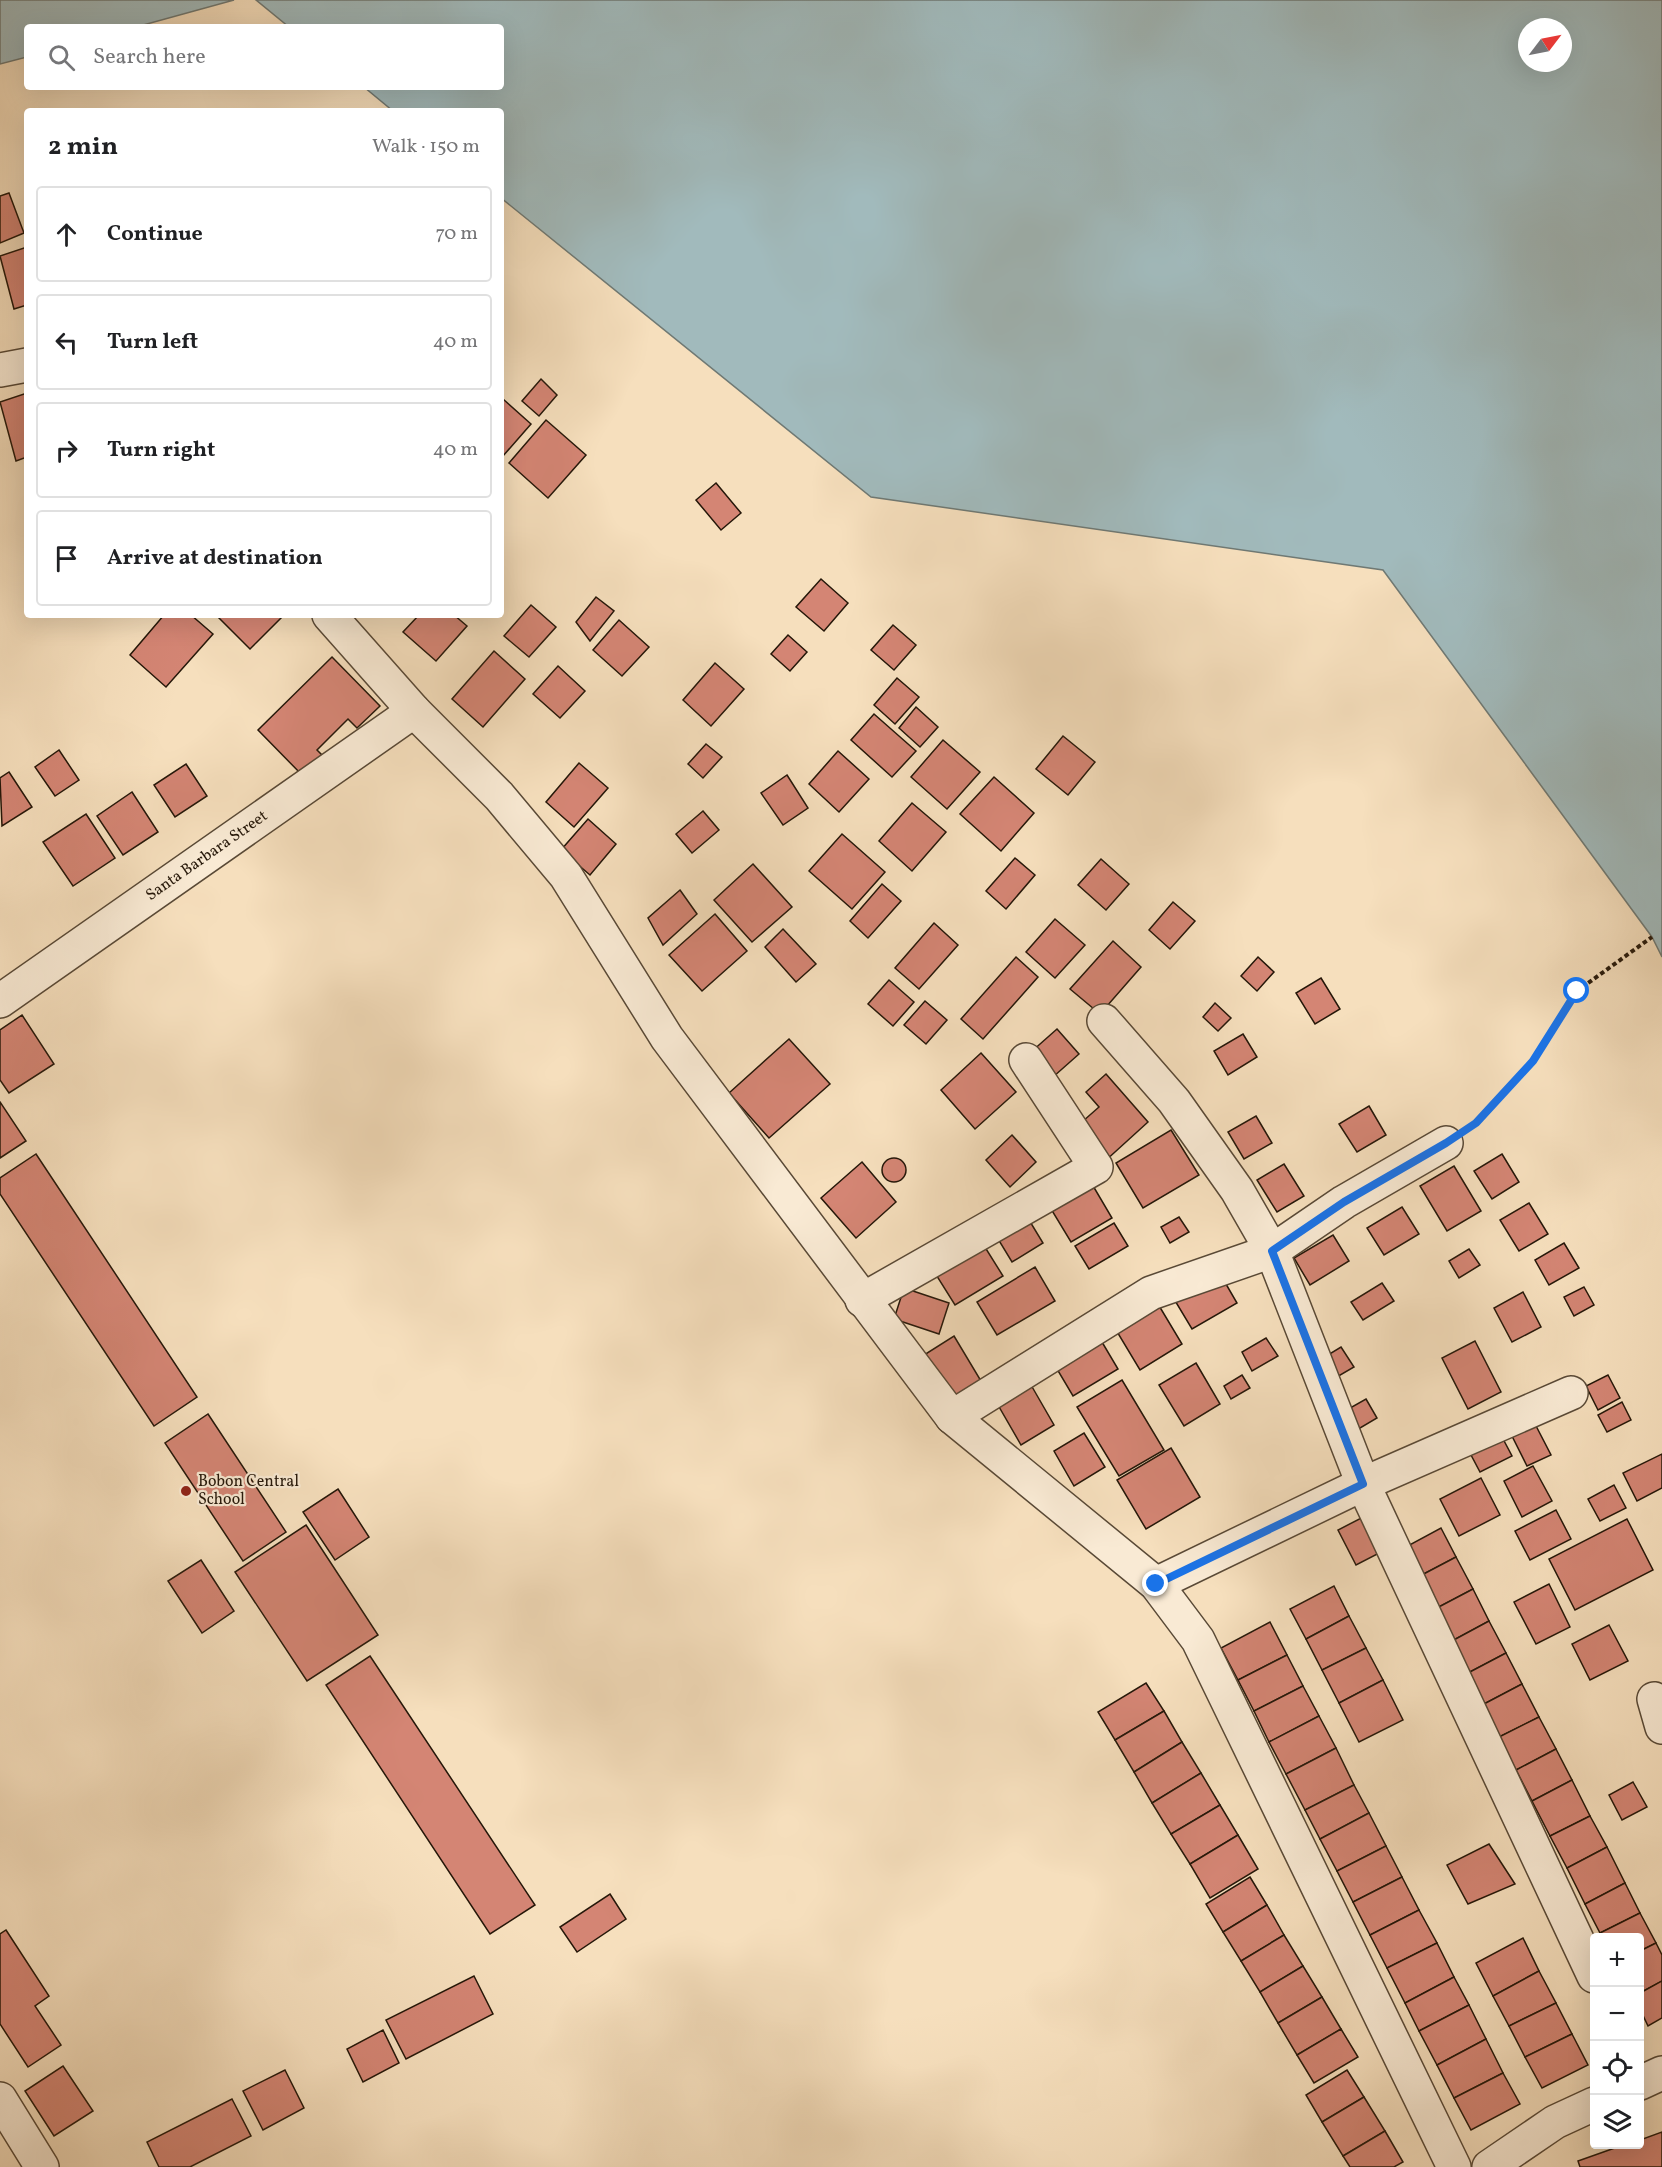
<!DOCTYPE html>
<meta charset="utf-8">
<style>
:root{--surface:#fff;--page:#f6f6f6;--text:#202124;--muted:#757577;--line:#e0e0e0}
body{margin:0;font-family:Vollkorn,serif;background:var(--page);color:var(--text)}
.controls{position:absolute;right:18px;bottom:18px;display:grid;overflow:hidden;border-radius:6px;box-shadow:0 6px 24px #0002}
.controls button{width:54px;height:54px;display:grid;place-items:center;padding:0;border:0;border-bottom:2px solid var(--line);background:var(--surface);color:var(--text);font:30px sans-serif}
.compass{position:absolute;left:1518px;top:18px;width:54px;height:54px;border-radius:50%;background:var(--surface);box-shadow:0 6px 24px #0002;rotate:58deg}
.stop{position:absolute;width:18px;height:18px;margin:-14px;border:4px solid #1a73e8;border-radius:50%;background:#fff}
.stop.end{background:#1a73e8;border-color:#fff;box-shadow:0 2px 6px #0008}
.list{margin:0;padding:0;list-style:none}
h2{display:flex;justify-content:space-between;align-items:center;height:78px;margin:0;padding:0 24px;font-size:26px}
h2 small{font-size:20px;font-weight:400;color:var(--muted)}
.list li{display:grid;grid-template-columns:39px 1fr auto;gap:18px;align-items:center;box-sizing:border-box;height:96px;margin:0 12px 12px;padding:0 12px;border:2px solid var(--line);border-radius:6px}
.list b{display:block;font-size:22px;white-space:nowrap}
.list em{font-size:20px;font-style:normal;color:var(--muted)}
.icon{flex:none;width:33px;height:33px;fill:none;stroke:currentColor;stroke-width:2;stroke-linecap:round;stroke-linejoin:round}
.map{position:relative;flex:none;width:1662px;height:2167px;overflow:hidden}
.search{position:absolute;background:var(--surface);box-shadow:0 6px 24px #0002;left:24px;top:24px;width:480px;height:66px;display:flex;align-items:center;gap:15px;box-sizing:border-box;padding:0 21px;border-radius:6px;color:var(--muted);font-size:22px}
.panel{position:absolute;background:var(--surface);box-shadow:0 6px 24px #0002;left:24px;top:108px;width:480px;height:510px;border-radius:6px}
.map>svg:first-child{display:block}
</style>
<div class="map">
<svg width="1662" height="2167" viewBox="0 0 1662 2167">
<rect width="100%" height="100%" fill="#f6dfbd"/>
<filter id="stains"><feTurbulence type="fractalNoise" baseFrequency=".00333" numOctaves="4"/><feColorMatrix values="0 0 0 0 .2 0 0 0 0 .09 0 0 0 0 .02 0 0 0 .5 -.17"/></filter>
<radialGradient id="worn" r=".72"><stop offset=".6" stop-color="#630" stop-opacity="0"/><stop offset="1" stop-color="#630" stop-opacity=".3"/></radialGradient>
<g fill="#a1babc" stroke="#6f7974" stroke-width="1.5" fill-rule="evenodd">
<polygon points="0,0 234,0 136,27 27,27 27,57 0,64"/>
<path d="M256 0H1662V957L1652 937 1383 570 871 497 501 198V111H393L364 87H501V27H289ZM1527 27H1563V63H1527Z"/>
</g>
<g fill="#d48574" stroke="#251709" stroke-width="1.5">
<polygon points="9,193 24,233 0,243 0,196"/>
<polygon points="27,247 27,305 14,309 0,256"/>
<polygon points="541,379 557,395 539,416 522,401"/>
<polygon points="27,393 27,457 16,461 0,402"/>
<polygon points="503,399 531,424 503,456 501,454"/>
<polygon points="546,420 586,455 548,498 509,463"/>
<polygon points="716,483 741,513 721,530 696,500"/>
<polygon points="821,579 848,603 824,631 796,607"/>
<polygon points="596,597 614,611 590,641 576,622"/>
<polygon points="531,605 556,627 529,657 504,636"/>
<polygon points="164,615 191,615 213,634 166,687 130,655"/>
<polygon points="216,615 284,615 250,649"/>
<polygon points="419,615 454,615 467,626 436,661 403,632"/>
<polygon points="619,620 649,647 622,676 593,650"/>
<polygon points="893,625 916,645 894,670 871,650"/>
<polygon points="788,635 807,652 790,671 771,654"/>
<polygon points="494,651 525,679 483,727 452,699"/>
<polygon points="332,657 380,706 357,728 348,719 317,750 323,756 303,776 258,730"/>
<polygon points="715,663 744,689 711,726 683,700"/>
<polygon points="558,666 585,691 560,718 533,694"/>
<polygon points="897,678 919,697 895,724 874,705"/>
<polygon points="916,707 938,727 920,747 899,728"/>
<polygon points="874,714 916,751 892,777 851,740"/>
<polygon points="1063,736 1095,762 1068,795 1036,769"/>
<polygon points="943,740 980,772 947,809 911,777"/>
<polygon points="706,744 722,757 703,778 688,764"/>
<polygon points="59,750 79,780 55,796 35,767"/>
<polygon points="838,751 869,779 839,812 809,784"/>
<polygon points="579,763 608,788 574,827 546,802"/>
<polygon points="186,764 207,796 175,817 154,785"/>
<polygon points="9,772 32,807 2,826 0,778"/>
<polygon points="787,775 808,808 783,825 761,793"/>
<polygon points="994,777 1034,813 1001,851 960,814"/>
<polygon points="132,792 158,832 123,855 97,816"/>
<polygon points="912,803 946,832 912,871 879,841"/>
<polygon points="703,811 719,830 692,853 676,834"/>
<polygon points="86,814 115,858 73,886 43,842"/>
<polygon points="588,819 616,844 590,875 561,850"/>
<polygon points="842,834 885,872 852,909 809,871"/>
<polygon points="1015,858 1035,875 1006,909 986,891"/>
<polygon points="1101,859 1129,884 1106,910 1078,885"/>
<polygon points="753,864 792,907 752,942 714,900"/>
<polygon points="882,884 901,901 868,938 850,921"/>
<polygon points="680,890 697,914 663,945 648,918"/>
<polygon points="1173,902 1195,921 1170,949 1149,930"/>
<polygon points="715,914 747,951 702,991 669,955"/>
<polygon points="1055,919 1085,945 1055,978 1026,952"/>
<polygon points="934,923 958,945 919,989 895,968"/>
<polygon points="783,929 816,964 796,982 765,947"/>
<polygon points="1113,941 1141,967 1100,1014 1070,989"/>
<polygon points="1016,957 1038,977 983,1039 961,1019"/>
<polygon points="1258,957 1274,972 1257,991 1241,976"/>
<polygon points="1321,978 1340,1009 1315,1024 1296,993"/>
<polygon points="889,980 914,1002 893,1026 868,1004"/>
<polygon points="925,1001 947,1020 926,1044 904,1025"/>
<polygon points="1215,1003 1231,1018 1218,1031 1203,1017"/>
<polygon points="22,1015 54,1064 9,1093 0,1080 0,1030"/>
<polygon points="1057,1029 1079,1054 1053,1077 1031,1052"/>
<polygon points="1243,1034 1257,1057 1228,1075 1214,1051"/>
<polygon points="789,1039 830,1084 769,1138 729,1093"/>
<polygon points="981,1053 1016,1092 975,1129 941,1090"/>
<polygon points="1106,1074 1148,1122 1104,1162 1074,1129 1099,1107 1086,1092"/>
<polygon points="0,1102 26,1141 0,1158"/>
<polygon points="1369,1106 1386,1135 1357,1152 1339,1124"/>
<polygon points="1256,1116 1272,1143 1244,1159 1228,1132"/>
<polygon points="1171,1130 1199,1175 1143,1208 1116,1163"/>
<polygon points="1012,1135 1036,1162 1010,1187 986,1160"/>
<polygon points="36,1154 197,1397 154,1426 0,1194 0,1178"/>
<polygon points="1502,1154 1519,1182 1492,1199 1474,1171"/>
<circle cx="894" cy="1170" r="12"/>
<polygon points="862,1162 896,1202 856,1238 821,1198"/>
<polygon points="1284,1164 1304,1196 1277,1212 1257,1180"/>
<polygon points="1454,1166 1481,1211 1447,1231 1420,1186"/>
<polygon points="1089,1179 1112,1218 1071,1242 1048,1204"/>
<polygon points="1529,1203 1548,1234 1519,1251 1500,1220"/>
<polygon points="1402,1207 1419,1234 1384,1255 1367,1228"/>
<polygon points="1026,1215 1043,1243 1012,1262 995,1234"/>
<polygon points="1179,1217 1189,1232 1170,1243 1161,1227"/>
<polygon points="1114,1223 1128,1246 1089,1269 1075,1246"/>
<polygon points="1333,1235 1349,1261 1310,1285 1294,1258"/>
<polygon points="978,1236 1003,1276 955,1305 930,1265"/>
<polygon points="1564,1243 1579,1268 1549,1285 1535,1260"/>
<polygon points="1469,1249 1480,1265 1459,1278 1449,1261"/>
<polygon points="1035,1267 1055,1301 997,1335 977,1302"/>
<polygon points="1219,1272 1237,1303 1192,1329 1174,1299"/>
<polygon points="1382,1283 1394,1301 1363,1320 1351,1302"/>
<polygon points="1584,1287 1594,1305 1574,1316 1564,1297"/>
<polygon points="904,1288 949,1303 939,1334 894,1319"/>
<polygon points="1523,1292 1541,1327 1512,1342 1494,1308"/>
<polygon points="1158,1304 1182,1344 1140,1370 1116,1330"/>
<polygon points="954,1336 981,1381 951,1400 924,1355"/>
<polygon points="1099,1337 1118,1369 1073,1396 1054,1364"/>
<polygon points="1266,1338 1278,1356 1252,1371 1242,1352"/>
<polygon points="1475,1341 1501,1392 1468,1409 1442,1358"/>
<polygon points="1341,1347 1354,1367 1330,1381 1318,1361"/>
<polygon points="1196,1363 1220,1404 1184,1426 1159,1385"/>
<polygon points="1242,1375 1250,1388 1231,1399 1224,1386"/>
<polygon points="1608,1375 1620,1398 1598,1410 1586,1386"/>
<polygon points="1122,1380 1164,1450 1119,1476 1077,1407"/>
<polygon points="1031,1385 1054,1425 1021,1445 998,1405"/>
<polygon points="1366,1399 1377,1418 1355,1431 1343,1412"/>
<polygon points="1622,1402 1631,1420 1607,1432 1598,1415"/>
<polygon points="208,1414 286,1532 243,1561 165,1443"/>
<polygon points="1534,1422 1551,1455 1527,1466 1511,1434"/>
<polygon points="1084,1433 1105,1467 1074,1486 1054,1451"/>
<polygon points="1502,1437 1512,1456 1480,1472 1470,1453"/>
<polygon points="1171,1448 1200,1497 1146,1529 1117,1480"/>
<polygon points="1662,1454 1662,1488 1637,1501 1623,1473"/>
<polygon points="1533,1466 1552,1501 1522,1517 1504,1481"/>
<polygon points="1481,1478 1500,1515 1459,1536 1440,1499"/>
<polygon points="1614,1485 1626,1508 1600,1521 1588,1499"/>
<polygon points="338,1489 369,1537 335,1560 303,1512"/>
<polygon points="1556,1510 1571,1539 1530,1560 1515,1531"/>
<polygon points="1373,1512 1391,1547 1356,1565 1338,1530"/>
<polygon points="1627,1519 1653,1570 1575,1610 1549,1559"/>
<polygon points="306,1525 378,1635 307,1681 235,1572"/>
<polygon points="1441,1528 1456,1557 1416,1578 1402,1549"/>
<polygon points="1456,1557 1473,1589 1433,1610 1416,1578"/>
<polygon points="201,1560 234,1611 202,1633 168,1581"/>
<polygon points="1549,1584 1570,1627 1536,1644 1514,1602"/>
<polygon points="1334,1586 1349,1616 1306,1639 1290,1609"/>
<polygon points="1473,1589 1489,1621 1450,1642 1433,1610"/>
<polygon points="1349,1616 1366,1648 1322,1670 1306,1639"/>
<polygon points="1489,1621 1506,1653 1466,1674 1450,1642"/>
<polygon points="1270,1622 1287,1655 1238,1680 1221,1648"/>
<polygon points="1609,1625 1628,1661 1590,1680 1572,1644"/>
<polygon points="1366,1648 1383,1680 1339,1703 1322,1670"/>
<polygon points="1506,1653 1522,1684 1482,1705 1466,1674"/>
<polygon points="1287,1655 1303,1686 1254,1711 1238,1680"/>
<polygon points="370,1656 535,1905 490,1934 326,1685"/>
<polygon points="1383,1680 1403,1720 1359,1742 1339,1703"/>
<polygon points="1146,1683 1164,1711 1115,1740 1098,1712"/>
<polygon points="1522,1684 1539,1717 1499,1737 1482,1705"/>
<polygon points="1303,1686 1319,1716 1269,1742 1254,1711"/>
<polygon points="1164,1711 1182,1742 1134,1772 1115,1740"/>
<polygon points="1319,1716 1336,1748 1286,1774 1269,1742"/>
<polygon points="1539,1717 1556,1749 1516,1770 1499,1737"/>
<polygon points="1182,1742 1201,1773 1152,1803 1134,1772"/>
<polygon points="1336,1748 1354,1785 1305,1810 1286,1774"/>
<polygon points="1556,1749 1572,1780 1532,1801 1516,1770"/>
<polygon points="1201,1773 1220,1805 1171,1834 1152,1803"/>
<polygon points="1572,1780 1590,1816 1550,1836 1532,1801"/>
<polygon points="1633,1782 1647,1807 1622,1820 1609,1795"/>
<polygon points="1354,1785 1369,1813 1320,1839 1305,1810"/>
<polygon points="1220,1805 1238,1835 1190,1864 1171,1834"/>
<polygon points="1369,1813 1386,1846 1337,1871 1320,1839"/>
<polygon points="1590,1816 1607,1847 1567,1868 1550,1836"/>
<polygon points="1238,1835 1258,1869 1210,1898 1190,1864"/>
<polygon points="1489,1844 1515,1884 1468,1904 1447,1865"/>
<polygon points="1386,1846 1402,1877 1353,1902 1337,1871"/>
<polygon points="1607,1847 1625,1883 1585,1904 1567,1868"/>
<polygon points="1250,1877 1267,1905 1223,1932 1206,1904"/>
<polygon points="1402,1877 1419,1910 1370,1935 1353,1902"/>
<polygon points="1625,1883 1640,1913 1600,1933 1585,1904"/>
<polygon points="610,1894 626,1919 577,1952 560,1927"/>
<polygon points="1267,1905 1284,1935 1241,1961 1223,1932"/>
<polygon points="1419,1910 1437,1943 1387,1968 1370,1935"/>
<polygon points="1640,1913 1656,1943 1640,1951 1640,1938 1603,1938 1600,1933"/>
<polygon points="6,1930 49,1996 35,2006 61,2045 28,2067 0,2024 0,1934"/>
<polygon points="1284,1935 1303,1966 1260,1992 1241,1961"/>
<polygon points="1523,1938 1539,1971 1493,1996 1476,1963"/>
<polygon points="1437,1943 1454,1977 1405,2003 1387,1968"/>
<polygon points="1656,1943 1662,1955 1662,1981 1640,1993 1640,1951"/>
<polygon points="1303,1966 1322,1997 1278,2023 1260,1992"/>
<polygon points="1539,1971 1556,2003 1509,2026 1493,1996"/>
<polygon points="474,1976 493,2014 406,2059 386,2020"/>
<polygon points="1454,1977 1469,2005 1419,2031 1405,2003"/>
<polygon points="1662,1981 1662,2018 1648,2026 1640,2009 1640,1993"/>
<polygon points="1322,1997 1341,2029 1297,2055 1278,2023"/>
<polygon points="1556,2003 1572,2034 1525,2057 1509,2026"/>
<polygon points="1469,2005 1486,2039 1437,2065 1419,2031"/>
<polygon points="1341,2029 1358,2057 1314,2083 1297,2055"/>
<polygon points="383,2030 399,2063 363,2082 347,2049"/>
<polygon points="1572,2034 1588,2065 1542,2088 1525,2057"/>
<polygon points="1486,2039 1503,2073 1454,2098 1437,2065"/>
<polygon points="63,2066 93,2111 54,2136 25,2091"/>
<polygon points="285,2070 304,2108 263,2130 243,2091"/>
<polygon points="1347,2070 1364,2097 1322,2122 1306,2095"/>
<polygon points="1503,2073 1520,2104 1471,2130 1454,2098"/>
<polygon points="1364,2097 1385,2131 1343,2156 1322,2122"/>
<polygon points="232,2099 251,2136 190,2167 159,2167 147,2142"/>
<polygon points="1385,2131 1403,2162 1394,2167 1350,2167 1343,2156"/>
<polygon points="1662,2132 1662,2167 1580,2167 1578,2161 1626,2144 1640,2144 1640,2140"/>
</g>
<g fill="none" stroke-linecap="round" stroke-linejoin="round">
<g stroke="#594936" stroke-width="36">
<g id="minor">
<polyline points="0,370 27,365"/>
<polyline points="329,615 414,711 499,796 566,876 667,1038 952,1417 1156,1584 1198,1640 1454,2167"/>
<polyline points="0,1001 414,711"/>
<polyline points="1104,1021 1174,1101 1237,1190 1272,1251 1363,1484 1594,1976"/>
<polyline points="862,1300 1096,1167 1026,1060"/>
<polyline points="952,1417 1151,1293 1272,1251 1344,1202 1446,1143"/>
<polyline points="1156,1584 1363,1484 1571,1393"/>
<polyline points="1654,1699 1662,1727"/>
<polyline points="1640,2083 1662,2073"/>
<polyline points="0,2099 42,2167"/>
<polyline points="1489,2167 1555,2122 1594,2104"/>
</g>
</g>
<polyline stroke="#251709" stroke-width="4" stroke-dasharray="4.5 3" stroke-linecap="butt" points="1476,1122 1533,1061 1577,991 1652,937"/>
<use href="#minor" stroke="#f9ead4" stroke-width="33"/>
</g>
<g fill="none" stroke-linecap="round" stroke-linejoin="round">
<polyline stroke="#1a73e8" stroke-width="8" points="1156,1584 1363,1484 1272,1251 1344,1202 1446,1143 1476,1123 1533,1061 1577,991"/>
</g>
<circle fill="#8f2418" stroke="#f9ead4" stroke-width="2" cx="186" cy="1491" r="6"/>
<g text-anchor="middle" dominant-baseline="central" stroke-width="4.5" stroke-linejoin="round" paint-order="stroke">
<g font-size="16" fill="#251709" stroke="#f9ead4">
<text transform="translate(207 856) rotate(-35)">Santa Barbara Street</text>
</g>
<g font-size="16" fill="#251709" stroke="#f9ead4" text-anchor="start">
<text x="198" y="1482">Bobon Central<tspan x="198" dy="18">School</tspan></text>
</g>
</g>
<rect width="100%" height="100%" filter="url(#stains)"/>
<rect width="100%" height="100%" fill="url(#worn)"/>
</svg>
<div class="controls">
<button>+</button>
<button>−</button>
<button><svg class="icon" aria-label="locate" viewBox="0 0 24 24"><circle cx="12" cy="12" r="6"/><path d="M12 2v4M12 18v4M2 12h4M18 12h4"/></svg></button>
<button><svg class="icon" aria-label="layers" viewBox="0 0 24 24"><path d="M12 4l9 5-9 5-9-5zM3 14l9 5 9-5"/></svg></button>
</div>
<svg class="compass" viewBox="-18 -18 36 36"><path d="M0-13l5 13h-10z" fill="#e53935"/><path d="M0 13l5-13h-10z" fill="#757577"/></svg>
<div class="stop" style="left:1577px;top:991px"></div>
<div class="stop end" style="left:1156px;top:1584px"></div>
<div class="search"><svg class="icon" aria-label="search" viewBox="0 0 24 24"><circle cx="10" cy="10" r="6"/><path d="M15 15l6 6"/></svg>Search here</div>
<section class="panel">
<h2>2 min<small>Walk · 150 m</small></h2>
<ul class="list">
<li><svg class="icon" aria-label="ahead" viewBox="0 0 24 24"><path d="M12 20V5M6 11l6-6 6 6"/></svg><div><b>Continue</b></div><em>70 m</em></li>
<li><svg class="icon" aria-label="left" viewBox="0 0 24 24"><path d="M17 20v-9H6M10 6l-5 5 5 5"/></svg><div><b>Turn left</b></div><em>40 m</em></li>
<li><svg class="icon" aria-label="right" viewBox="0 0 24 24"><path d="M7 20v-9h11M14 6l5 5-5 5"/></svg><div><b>Turn right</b></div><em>40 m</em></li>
<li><svg class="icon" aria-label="arrive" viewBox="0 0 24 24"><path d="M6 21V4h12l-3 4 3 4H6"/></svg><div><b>Arrive at destination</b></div></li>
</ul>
</section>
</div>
